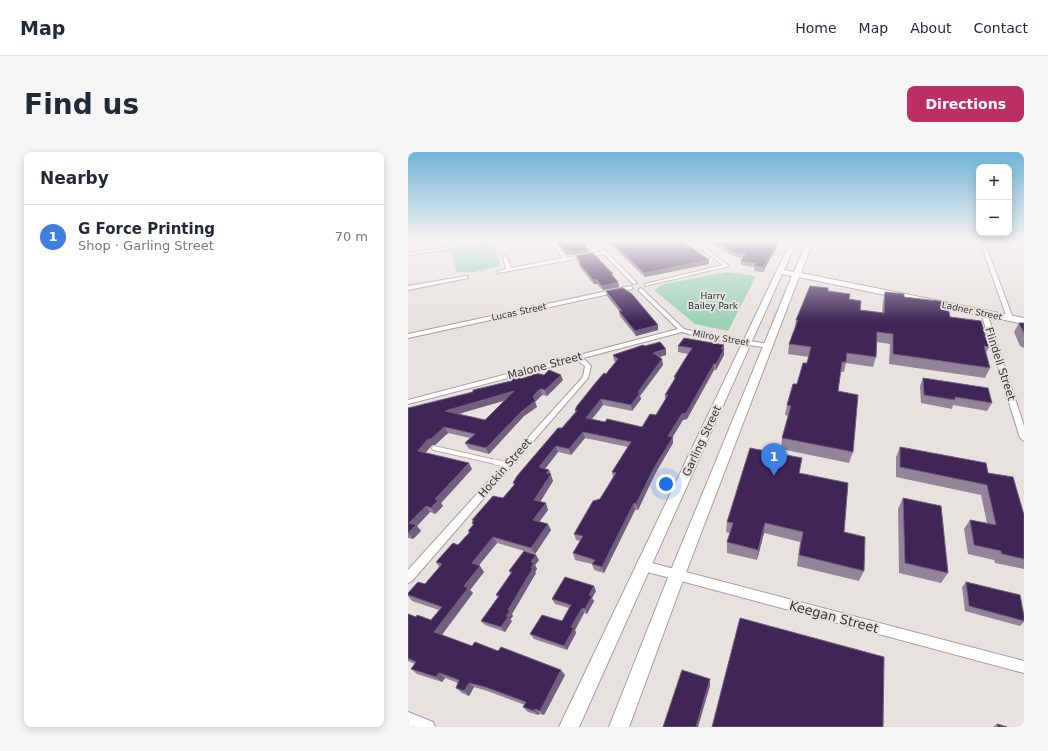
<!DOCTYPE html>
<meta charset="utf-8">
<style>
:root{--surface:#fff;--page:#f6f6f7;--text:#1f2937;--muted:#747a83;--line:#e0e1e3;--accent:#bb2f64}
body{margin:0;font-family:"DejaVu Sans",sans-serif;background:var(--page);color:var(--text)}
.controls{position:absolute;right:12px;top:12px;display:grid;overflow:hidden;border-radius:8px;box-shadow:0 2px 10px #0003}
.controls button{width:36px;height:36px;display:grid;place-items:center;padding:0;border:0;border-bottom:1px solid var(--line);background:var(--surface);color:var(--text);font:20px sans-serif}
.you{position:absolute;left:258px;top:332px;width:14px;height:14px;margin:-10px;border:3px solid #fff;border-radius:50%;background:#1a73e8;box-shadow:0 0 0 6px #1a73e833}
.badge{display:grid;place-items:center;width:26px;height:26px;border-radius:50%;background:var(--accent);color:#fff;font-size:13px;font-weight:700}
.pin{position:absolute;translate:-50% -33px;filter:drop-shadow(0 1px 2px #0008)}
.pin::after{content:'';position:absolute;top:21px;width:14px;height:12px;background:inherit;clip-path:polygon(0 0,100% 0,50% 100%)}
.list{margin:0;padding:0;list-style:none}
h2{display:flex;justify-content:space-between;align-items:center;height:52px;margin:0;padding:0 16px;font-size:17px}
h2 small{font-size:13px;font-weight:400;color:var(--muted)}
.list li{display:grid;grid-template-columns:26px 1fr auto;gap:12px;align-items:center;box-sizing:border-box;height:64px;padding:0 16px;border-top:1px solid var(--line)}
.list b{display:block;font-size:15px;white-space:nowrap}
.list p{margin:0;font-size:13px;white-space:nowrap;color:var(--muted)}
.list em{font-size:13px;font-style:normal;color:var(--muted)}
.map{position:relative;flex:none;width:616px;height:575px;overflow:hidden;border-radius:8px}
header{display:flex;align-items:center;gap:24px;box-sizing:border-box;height:56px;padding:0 20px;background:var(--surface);border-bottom:1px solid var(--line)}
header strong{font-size:19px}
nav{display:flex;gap:22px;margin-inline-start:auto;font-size:14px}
.intro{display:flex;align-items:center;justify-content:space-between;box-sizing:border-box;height:96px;padding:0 24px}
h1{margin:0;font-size:28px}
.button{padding:10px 18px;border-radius:8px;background:var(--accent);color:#fff;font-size:14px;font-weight:700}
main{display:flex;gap:24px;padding:0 24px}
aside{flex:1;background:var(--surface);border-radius:8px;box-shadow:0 2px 10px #0003}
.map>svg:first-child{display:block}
</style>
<header>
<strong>Map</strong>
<nav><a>Home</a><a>Map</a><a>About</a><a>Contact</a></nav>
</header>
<div class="intro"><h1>Find us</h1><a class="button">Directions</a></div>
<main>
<aside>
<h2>Nearby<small></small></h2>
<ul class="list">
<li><span class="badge" style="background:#3f7fe0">1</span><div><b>G Force Printing</b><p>Shop · Garling Street</p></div><em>70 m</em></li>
</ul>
</aside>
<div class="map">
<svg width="616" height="575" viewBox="0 0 616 575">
<rect width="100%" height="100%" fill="#e8e2df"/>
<g fill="#99d0b6">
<polygon points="84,90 93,114 66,120 49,120 42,97"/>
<polygon points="320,120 348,124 320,179 287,172 246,138 256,132"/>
</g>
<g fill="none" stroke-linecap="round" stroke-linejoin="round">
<g stroke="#a49e9b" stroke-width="5.5">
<polyline id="lane-far1" points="26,296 92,311"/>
</g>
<g stroke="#a49e9b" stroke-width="6">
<polyline id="lane" points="87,310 99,313"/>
</g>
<g stroke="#a49e9b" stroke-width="2">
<g id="street">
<polygon points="76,89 83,89 77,91"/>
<polygon points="142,89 146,89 159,106 194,99 184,89 188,89 229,131 225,132 196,102 90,121 88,120 98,117 95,105 97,104 99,105 103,116 155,106"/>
<polygon points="282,89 287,89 321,114 237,134 237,132 315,113"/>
<polygon points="572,89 576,89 605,166 604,167 599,166"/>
<polygon points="47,94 49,94 49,96 0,103 0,101"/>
<polygon points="58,124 60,124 60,126 0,138 0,134"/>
<polygon points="222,134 225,136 224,137 0,186 0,182"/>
<polygon points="233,136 276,177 292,181 361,192 364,194 361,196 291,185 274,180 175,206 183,214 180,226 4,429 0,431 0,418 175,225 177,214 169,208 0,252 0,248 270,177 231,139 231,137"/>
<polygon points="576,159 579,161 616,274 616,289 612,286 573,161"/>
<polygon points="236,409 616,509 616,521 236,419 232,417 231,414 232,411"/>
<polygon points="0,560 25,570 27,575 3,575 0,574"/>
</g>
</g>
<g stroke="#a49e9b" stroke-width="2">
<polygon id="secondary" points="383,89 389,89 376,118 386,120 399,89 405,89 393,121 616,166 616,172 391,125 277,423 221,575 201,575 261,423 384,124 374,122 171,575 151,575"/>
</g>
<use href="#lane-far1" stroke="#fff" stroke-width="4"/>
<use href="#lane" stroke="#fff" stroke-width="5"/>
<use href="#street" fill="#fff" fill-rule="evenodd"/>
<use href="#secondary" fill="#fff" fill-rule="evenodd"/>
</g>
<g fill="#94849a" fill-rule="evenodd">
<polygon points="147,89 174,89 181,100 165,103 163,102 158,103"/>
<polygon points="199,89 274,89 301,112 237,125"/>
<polygon points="300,89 371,89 371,91 355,120 346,119 346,115 333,113 333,109 335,106 328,105 309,95"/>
<polygon points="168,104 206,126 210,130 211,135 195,138 189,132 186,132 183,129 172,115 171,112 169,108"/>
<polygon points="198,139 250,173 250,178 228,184 212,164 211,159 199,144"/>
<polygon points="420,139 441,147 452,158 474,161 475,149 477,140 496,145 542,165 581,195 578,201 582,216 577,226 481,212 482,192 469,190 468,205 465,215 438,211 436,220 433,220 430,239 445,300 441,311 373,297 374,286 380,264 377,263 379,253 399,211 401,205 380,202 381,192 387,176 388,168"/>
<polygon points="611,171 616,171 616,196 612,194 606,180"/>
<polygon points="237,194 258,203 251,205 255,213 232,244 233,247 224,259 195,253 184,267 197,270 234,275 248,263 257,248 257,243 266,228 266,225 280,202 270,200 270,194 316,197 316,203 308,218 306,218 279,267 275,268 264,285 265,291 247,322 230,358 227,358 196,421 186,418 184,412 167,408 165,401 172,389 168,388 166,382 192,347 205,325 204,320 220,295 177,286 163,303 150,300 137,317 141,318 145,329 132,350 140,358 132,369 143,378 127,402 89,391 71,413 76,420 62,438 65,441 34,483 64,494 157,523 136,563 131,562 130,563 120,560 115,555 117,553 82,540 66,535 61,544 54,541 48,536 50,531 37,526 34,530 9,522 3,517 7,512 0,509 0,462 8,465 23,468 31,458 4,449 0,444 0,441 17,432 31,415 28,410 50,393 61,381 60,379 65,373 64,371 65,369 64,368 95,346 106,333 105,331 154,276 167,260 167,258 208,210 206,209 205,203"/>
<polygon points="515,226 584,251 579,259 545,253 544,257 513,251 512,234"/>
<path d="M155 228 139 244 134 243 127 250 129 255 116 264 81 302 61 297 57 291 62 286 40 281 27 293H24L17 301 64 317 33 351 35 354 27 362 22 360 9 374 13 379 5 387 0 386V265ZM96 249 77 268 51 262 67 257Z"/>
<polygon points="492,295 580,321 616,363 616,417 587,411 586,408 560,402 556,377 562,368 579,371 573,343 488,325 488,305"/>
<polygon points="391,321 436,380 456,419 451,429 389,414 392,390 356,381 349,408 319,401 319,390 322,381 318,380 319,370"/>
<polygon points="495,346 540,421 533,431 491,421 490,357"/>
<polygon points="131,408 127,413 129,417 127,420 128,421 104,462 105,464 102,468 104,469 97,480 77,473 73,469 90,445 88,443 103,422 101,419"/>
<polygon points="558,430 616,464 616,470 612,474 557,459 554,435"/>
<polygon points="188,439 184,446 186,449 179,462 176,461 167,478 168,481 159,498 126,487 122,482 154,469 161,456 147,452 144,447"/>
<polygon points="589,572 599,575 585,575"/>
</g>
<g fill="#725e7f">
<polygon points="371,89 371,91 355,120 355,115"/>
<polygon points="180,97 181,100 165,103 164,100"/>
<polygon points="163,98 163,102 158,103 157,99"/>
<polygon points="301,108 301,112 237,125 236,121"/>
<polygon points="188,127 189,132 186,132 185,128"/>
<polygon points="210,130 211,135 195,138 194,134"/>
<polygon points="250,173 250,178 228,184 227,179"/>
<polygon points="316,193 316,203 308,218 308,212 313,197"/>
<polygon points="258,197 258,203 245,207 245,201"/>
<polygon points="254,207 255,213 232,244 233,247 224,259 223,253 230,240"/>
<polygon points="306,212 306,218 279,267 275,268 261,291 260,284"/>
<polygon points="153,223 155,228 139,244 137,238"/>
<polygon points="132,237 134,243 127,250 129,255 116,264 81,302 78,296"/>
<polygon points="106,239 108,245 40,265 37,259"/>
<polygon points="193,247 195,253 180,272 178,266"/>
<polygon points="36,275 40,281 27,293 24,293 14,305 10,299 20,287"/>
<polygon points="175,280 177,286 163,303 161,297"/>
<polygon points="265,285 265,291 247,322 230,358 228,352 246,316"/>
<polygon points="148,294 150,300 133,322 131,315"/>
<polygon points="61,311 64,317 33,351 35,354 27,362 23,356 27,347"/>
<polygon points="141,318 145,329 129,355 126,348 138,321"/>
<polygon points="138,351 140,358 128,374 125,368"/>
<polygon points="226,351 227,358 196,421 194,415"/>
<polygon points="18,354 22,360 9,374 13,379 5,387 0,381 1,371"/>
<polygon points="357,371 356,381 349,408 350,398"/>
<polygon points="140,372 143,378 127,402 123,396"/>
<polygon points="85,385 89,391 68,417 64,411"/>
<polygon points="128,403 131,408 127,413 129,417 127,420 128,421 104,462 105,464 102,468 104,469 97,480 93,475 98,464 100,458 123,416 123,410"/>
<polygon points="72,414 76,420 62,438 65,441 32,485 26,480 56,434"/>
<polygon points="186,434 188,439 184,446 186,449 179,462 177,457 181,443"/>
<polygon points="174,456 176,461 167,478 168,481 159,498 156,494 163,475"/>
<polygon points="153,518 157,523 136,563 132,559"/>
<polygon points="31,521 37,526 34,530 28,525"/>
<polygon points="302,527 302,534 290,575 288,575"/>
<polygon points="61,531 66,535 61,544 56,539"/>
<polygon points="127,557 131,562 130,563 126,559"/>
</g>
<g fill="#3f2656" stroke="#725e7f" fill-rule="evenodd">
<polygon points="149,89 174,89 180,97 164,100 163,98 157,99"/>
<polygon points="203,89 274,89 301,108 236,121"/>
<polygon points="306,89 371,89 355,115 346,114 348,111 333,109 338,102 328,101"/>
<polygon points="185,101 205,122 203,122 210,130 194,134 188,127 185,128 182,124 171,111 173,111 168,104"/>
<polygon points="402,134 420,136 420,139 442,142 441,147 453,149 452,158 476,161 477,140 496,142 496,145 539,150 542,165 573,169 581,195 576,194 582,216 485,202 485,182 469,180 468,205 439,201 438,210 434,210 430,239 450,243 445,300 374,286 383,254 379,253 385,232 389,232 395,211 399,211 403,195 381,192 390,168 388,168"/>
<polygon points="215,136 224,142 250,173 227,179 211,159 214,159 198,139"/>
<polygon points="611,171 616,171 616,181"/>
<polygon points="276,186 316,193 313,197 316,197 308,212 306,212 278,261 274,262 260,284 265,285 246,316 228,352 226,351 194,415 184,412 187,408 165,401 175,384 166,382 185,349 192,347 208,321 204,320 223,290 175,280 161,297 148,294 131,315 141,318 138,321 143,322 126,348 138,351 125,368 140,372 123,396 85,385 64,411 72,414 56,434 60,436 26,480 64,494 67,490 90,499 93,495 153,518 132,559 127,557 126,559 115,555 118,550 77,535 61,531 56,539 48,536 51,528 31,521 28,525 3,517 8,510 0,506 0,462 8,465 9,463 23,468 34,455 0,443 0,441 10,430 17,432 34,412 28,410 45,391 50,393 62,380 60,379 66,372 64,371 66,368 64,368 85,344 95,346 107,332 105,331 109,324 150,276 154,276 169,259 167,258 169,254 189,229 196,221 198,222 210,207 205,203 235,193 237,194 252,190 258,197 245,201 254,207 230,240 232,241 223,253 193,247 178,266 197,270 199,267 234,275 242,262 248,263 260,243 257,243 268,225 266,225 284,196 270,194"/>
<path d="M141 218 153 223 137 238 132 237 125 244 127 249 114 259 78 296 57 291 67 282 36 275 23 287H20L10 299 61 311 27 347 30 348 23 356 18 354 1 371 8 373 0 381V256L65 240V238L103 229 106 226H116L128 221 136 223ZM106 239 77 268 37 259Z"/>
<polygon points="515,226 580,236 584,251 547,245 547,248 516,243"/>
<polygon points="492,295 578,311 580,321 605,325 616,363 616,407 594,402 593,399 566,393 562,368 588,373 579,333 492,315"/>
<polygon points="342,296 394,306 391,321 440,331 436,380 457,385 456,419 391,403 395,380 357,371 350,398 319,390 325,371 319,370"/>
<polygon points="495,346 533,354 540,421 497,411"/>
<polygon points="116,399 128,403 123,410 126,411 123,416 125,416 100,458 102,459 98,464 100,465 93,475 73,469 91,444 88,443 104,420 101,419"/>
<polygon points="157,425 186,434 181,443 184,444 177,457 174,456 163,475 166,476 156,494 122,482 134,463 154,469 163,453 144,447"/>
<polygon points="558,430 612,443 616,464 616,469 561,454"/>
<polygon points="332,466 476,505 475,575 304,575"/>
<polygon points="274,518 302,527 288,575 255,575"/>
<polygon points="589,572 599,575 590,575"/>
</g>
<linearGradient id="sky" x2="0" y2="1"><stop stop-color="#71b6d8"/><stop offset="0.52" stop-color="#f5f2f1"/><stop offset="1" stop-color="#f5f2f1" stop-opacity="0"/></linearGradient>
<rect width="616" height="170" fill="url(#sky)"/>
<g text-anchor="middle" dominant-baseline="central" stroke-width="4" stroke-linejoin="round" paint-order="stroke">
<g font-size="9" fill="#0f3123" stroke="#e8e2df">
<text x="305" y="144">Harry<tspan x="305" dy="10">Bailey Park</tspan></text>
</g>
<g font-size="9" fill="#363433" stroke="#e8e2df">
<text transform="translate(564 159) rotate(12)">Ladner Street</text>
<text transform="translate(111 160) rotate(-12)">Lucas Street</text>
<text transform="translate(313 186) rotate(10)">Milroy Street</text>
</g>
<g font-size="11" fill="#363433" stroke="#e8e2df">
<text transform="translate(592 212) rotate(72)">Flindell Street</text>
<text transform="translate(137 214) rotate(-15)">Malone Street</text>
<text transform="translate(294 289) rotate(-65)">Garling Street</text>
<text transform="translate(97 316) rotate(-49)">Hockin Street</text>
</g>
<g font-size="13" fill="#363433" stroke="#e8e2df">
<text transform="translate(426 465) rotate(15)">Keegan Street</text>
</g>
</g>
</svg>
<div class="controls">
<button>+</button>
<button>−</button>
</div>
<div class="you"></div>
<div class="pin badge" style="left:366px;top:324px;background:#3f7fe0">1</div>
</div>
</main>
